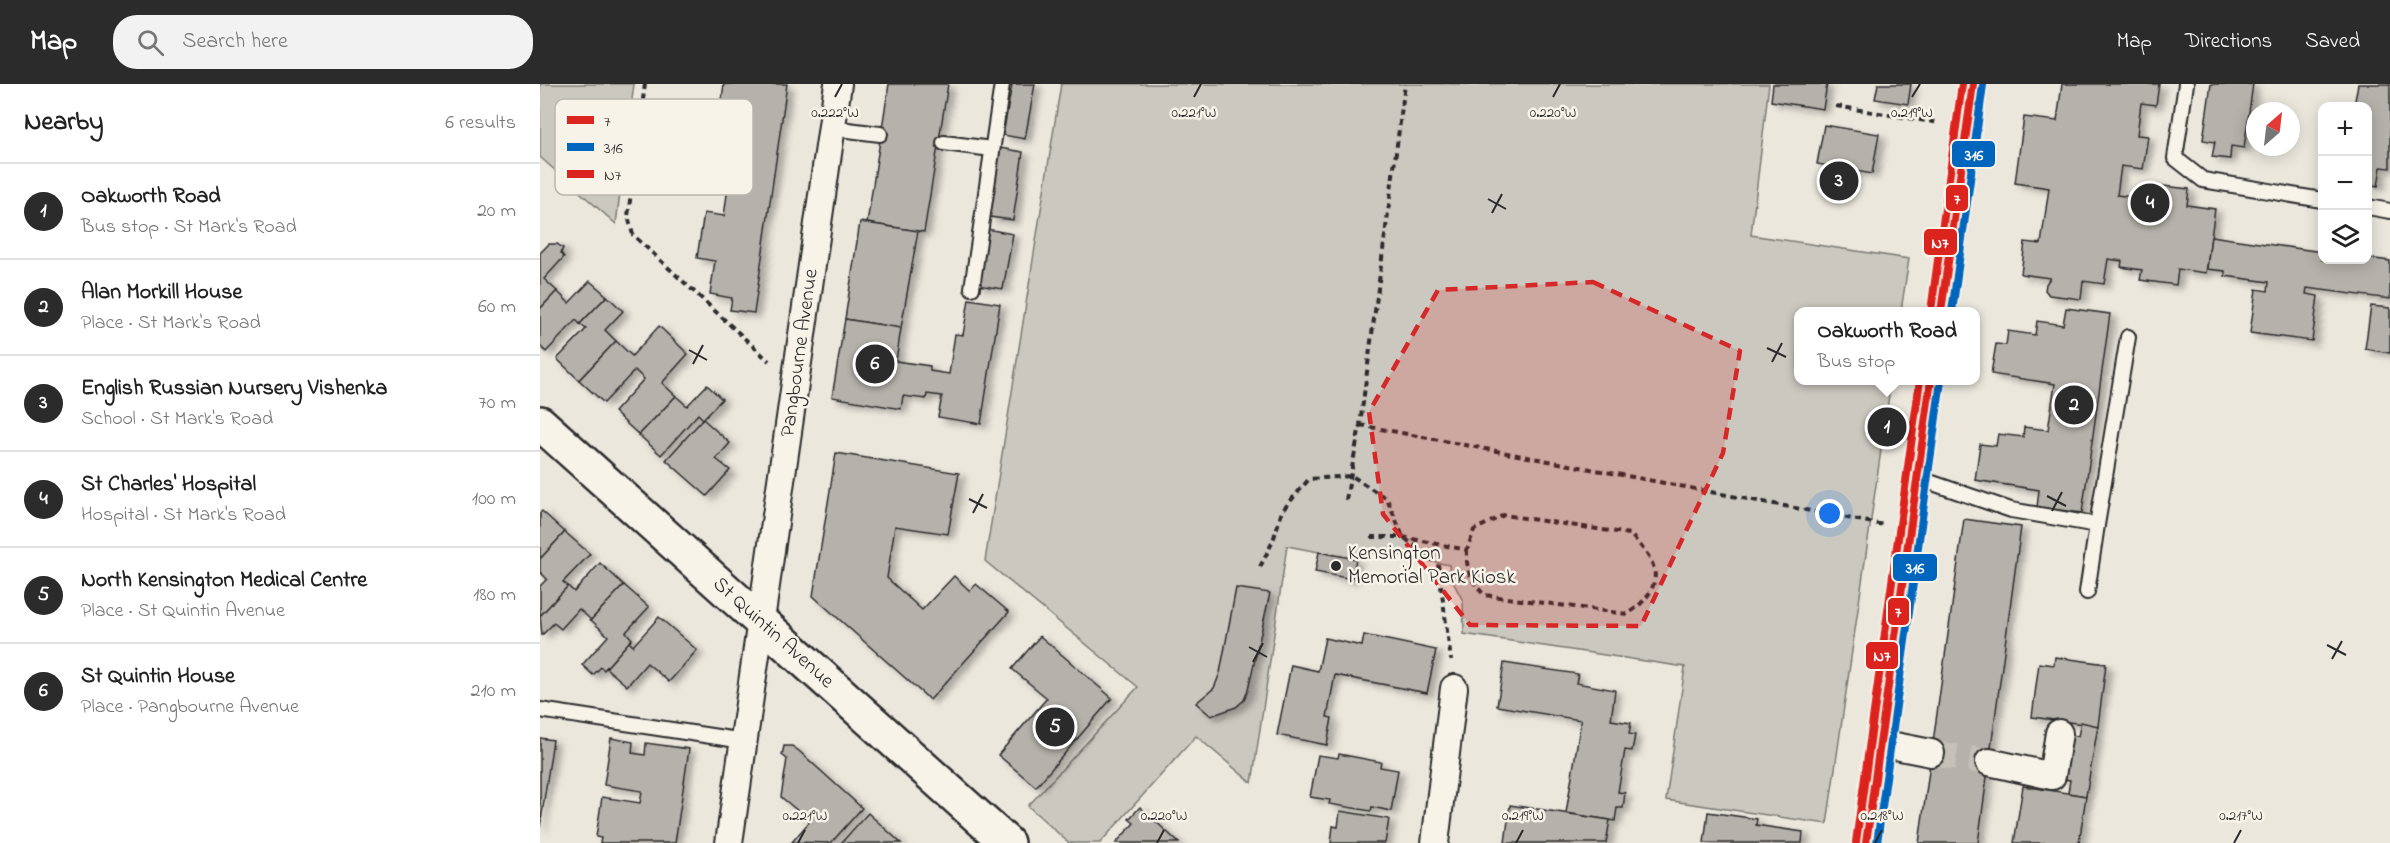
<!DOCTYPE html>
<meta charset="utf-8">
<style>
:root{--surface:#fff;--page:#f2f2f2;--text:#222;--muted:#767676;--line:#e0e0e0;--accent:#2b2b2b}
body{margin:0;font-family:"Indie Flower",sans-serif;background:var(--page);color:var(--text)}
.controls{position:absolute;right:18px;top:18px;display:grid;overflow:hidden;border-radius:12px;box-shadow:0 3px 15px #0003}
.controls button{width:54px;height:54px;display:grid;place-items:center;padding:0;border:0;border-bottom:2px solid var(--line);background:var(--surface);color:var(--text);font:30px sans-serif}
.compass{position:absolute;left:1706px;top:18px;width:54px;height:54px;border-radius:50%;background:var(--surface);box-shadow:0 3px 15px #0003;rotate:28deg}
.you{position:absolute;left:1290px;top:430px;width:21px;height:21px;margin:-15px;border:4px solid #fff;border-radius:50%;background:#1a73e8;box-shadow:0 0 0 9px #1a73e833}
.badge{display:grid;place-items:center;width:39px;height:39px;border-radius:50%;background:var(--accent);color:#fff;font-size:20px;font-weight:700}
.pin{position:absolute;translate:-50% -50%;border:3px solid #fff;box-shadow:0 2px 6px #0006}
.popup{position:absolute;left:1254px;top:223px;width:186px;height:78px;box-sizing:border-box;display:grid;place-content:center;border-radius:12px;background:var(--surface);filter:drop-shadow(0 2px 4px #0005);font-size:20px;white-space:nowrap;color:var(--muted)}
.popup b{font-size:22px;color:var(--text)}
.popup::after{content:'';position:absolute;left:50%;top:100%;margin-left:-12px;border:12px solid transparent;border-top-color:var(--surface)}
.list{margin:0;padding:0;list-style:none}
h2{display:flex;justify-content:space-between;align-items:center;height:78px;margin:0;padding:0 24px;font-size:26px}
h2 small{font-size:20px;font-weight:400;color:var(--muted)}
.list li{display:grid;grid-template-columns:39px 1fr auto;gap:18px;align-items:center;box-sizing:border-box;height:96px;padding:0 24px;border-top:2px solid var(--line)}
.list b{display:block;font-size:22px;white-space:nowrap}
.list p{margin:0;font-size:20px;white-space:nowrap;color:var(--muted)}
.list em{font-size:20px;font-style:normal;color:var(--muted)}
.icon{flex:none;width:33px;height:33px;fill:none;stroke:currentColor;stroke-width:2;stroke-linecap:round;stroke-linejoin:round}
.map{position:relative;flex:none;width:1850px;height:759px;overflow:hidden}
header{display:flex;align-items:center;gap:36px;box-sizing:border-box;height:84px;padding:0 30px;background:var(--accent);color:#fff}
header strong{font-size:28px}
nav{display:flex;gap:33px;margin-inline-start:auto;font-size:21px}
.search{width:420px;height:54px;background:var(--page);display:flex;align-items:center;gap:15px;box-sizing:border-box;padding:0 21px;border-radius:24px;color:var(--muted);font-size:22px}
main{display:flex}
aside{flex:1;background:var(--surface)}
.map>svg:first-child{display:block}
</style>
<header>
<strong>Map</strong>
<div class="search"><svg class="icon" aria-label="search" viewBox="0 0 24 24"><circle cx="10" cy="10" r="6"/><path d="M15 15l6 6"/></svg>Search here</div>
<nav><a>Map</a><a>Directions</a><a>Saved</a></nav>
</header>
<main>
<aside>
<h2>Nearby<small>6 results</small></h2>
<ul class="list">
<li><span class="badge">1</span><div><b>Oakworth Road</b><p>Bus stop · St Mark's Road</p></div><em>20 m</em></li>
<li><span class="badge">2</span><div><b>Alan Morkill House</b><p>Place · St Mark's Road</p></div><em>60 m</em></li>
<li><span class="badge">3</span><div><b>English Russian Nursery Vishenka</b><p>School · St Mark's Road</p></div><em>70 m</em></li>
<li><span class="badge">4</span><div><b>St Charles' Hospital</b><p>Hospital · St Mark's Road</p></div><em>100 m</em></li>
<li><span class="badge">5</span><div><b>North Kensington Medical Centre</b><p>Place · St Quintin Avenue</p></div><em>180 m</em></li>
<li><span class="badge">6</span><div><b>St Quintin House</b><p>Place · Pangbourne Avenue</p></div><em>210 m</em></li>
</ul>
</aside>
<div class="map">
<svg width="1850" height="759" viewBox="0 0 1850 759">
<defs>
<filter id="shadow"><feDropShadow dx="6" dy="4" stdDeviation="3" flood-color="#0004"/></filter>
</defs>
<rect width="100%" height="100%" fill="#ebe7dd"/>
<filter id="ink" filterUnits="userSpaceOnUse"><feTurbulence type="fractalNoise" baseFrequency=".0167" numOctaves="2"/><feDisplacementMap in="SourceGraphic" scale="12" xChannelSelector="R" yChannelSelector="G"/><feConvolveMatrix kernelMatrix="1 2 1 2 8 2 1 2 1" color-interpolation-filters="sRGB"/></filter>
<g filter="url(#ink)">
<g fill="#cbc8bf" stroke="#7b7a75" stroke-width="1.5">
<polygon points="0,0 94,0 76,140 0,73"/>
<polygon points="521,0 1229,0 1211,151 1369,175 1361,227 1258,228 1258,296 1351,297 1287,740 1126,716 1145,583 924,550 923,517 911,494 909,481 839,467 816,475 747,462 712,699 656,652 560,759 529,759 488,722 598,603 445,477"/>
</g>
<g fill="#b5b2ab" stroke="#2b2b2b" stroke-width="1.5" filter="url(#shadow)">
<polygon points="184,0 247,0 214,229 190,226 192,214 170,210 175,177 157,174 164,129 184,132 199,24 181,22"/>
<polygon points="349,0 408,0 384,148 327,139"/>
<polygon points="472,0 495,0 485,55 463,51"/>
<polygon points="1233,0 1287,0 1283,25 1231,17"/>
<polygon points="1338,0 1371,0 1368,20 1335,15"/>
<polygon points="1522,0 1619,0 1616,21 1601,19 1597,51 1608,52 1603,85 1581,82 1577,111 1613,116 1615,101 1649,105 1647,121 1675,125 1666,189 1638,185 1636,201 1600,196 1602,186 1581,183 1582,177 1568,175 1564,200 1543,197 1541,215 1509,211 1505,206 1506,200 1510,194 1481,190 1485,158 1501,160 1509,104 1475,99 1484,33 1517,37"/>
<polygon points="1671,0 1713,0 1704,64 1691,62 1690,75 1672,73 1675,58 1663,56"/>
<polygon points="1818,0 1850,0 1850,84 1841,83 1838,102 1828,100 1828,22 1814,22"/>
<polygon points="1284,41 1339,50 1332,90 1277,80"/>
<polygon points="460,64 483,68 473,136 449,133"/>
<polygon points="320,138 378,147 361,244 305,235"/>
<polygon points="447,145 473,150 463,205 437,201"/>
<polygon points="1671,152 1782,168 1782,176 1828,174 1850,177 1850,215 1767,204 1766,210 1778,212 1772,257 1710,249 1716,205 1728,207 1729,198 1685,192 1685,187 1667,185"/>
<polygon points="9,160 17,160 23,164 21,169 24,173 4,195 17,207 0,225 0,169"/>
<polygon points="50,197 67,212 40,240 36,236 6,268 0,262 0,225 17,207 29,219"/>
<polygon points="67,212 83,227 65,246 76,257 39,296 17,275 46,245 40,240"/>
<polygon points="429,215 460,220 441,340 398,333 402,312 387,310 386,315 363,312 361,325 292,313 305,235 361,244 356,277 390,282 390,287 409,290 415,250 423,251"/>
<polygon points="1831,222 1850,224 1850,269 1825,265"/>
<polygon points="1526,224 1570,230 1542,429 1497,423 1499,406 1435,396 1440,360 1456,362 1458,350 1483,353 1484,343 1508,346 1515,300 1451,290 1456,260 1466,261 1468,247 1495,251 1497,237 1523,241"/>
<polygon points="119,242 148,270 122,299 136,312 99,351 74,328 104,295 95,286 64,319 39,296 76,257 92,272"/>
<polygon points="167,301 182,315 163,335 158,330 121,371 99,351 136,312 147,322"/>
<polygon points="163,335 190,359 176,375 190,386 167,412 126,376"/>
<polygon points="296,369 419,389 408,450 355,442 347,494 382,526 414,492 430,507 436,500 469,528 390,616 273,512"/>
<polygon points="2,427 25,448 0,475 0,429"/>
<polygon points="1424,435 1481,443 1438,759 1379,759"/>
<polygon points="25,448 50,470 23,498 28,502 0,532 0,502 7,495 0,488 0,475"/>
<polygon points="779,468 816,475 812,495 775,488"/>
<polygon points="60,479 84,501 51,536 39,525 21,545 14,539 2,551 0,532 28,502 34,508"/>
<polygon points="84,501 109,523 86,548 92,555 64,586 61,583 53,591 42,581 68,552 51,536"/>
<polygon points="696,504 730,509 708,606 704,616 696,623 671,632 656,619 674,604 680,589"/>
<polygon points="119,533 157,566 129,598 107,579 87,602 66,584 89,558 93,562"/>
<polygon points="824,551 896,566 887,609 795,591 787,633 792,634 787,661 737,651 751,581 778,587 785,554 822,562"/>
<polygon points="500,552 572,614 496,703 458,671 507,614 472,585"/>
<polygon points="1515,573 1566,580 1558,642 1492,633 1499,579 1514,581"/>
<polygon points="964,579 1038,590 1036,599 1075,606 1071,636 1091,639 1089,650 1095,651 1092,667 1085,666 1078,708 1085,709 1083,724 1077,724 1075,737 1026,729 1041,636 957,622"/>
<polygon points="1541,638 1558,642 1546,712 1528,709 1530,696 1523,695 1531,651 1538,652"/>
<polygon points="0,654 13,656 0,744"/>
<polygon points="71,654 93,658 92,669 105,671 106,659 149,665 135,759 60,759 61,754 56,753 62,713 100,719 102,707 64,701"/>
<polygon points="244,662 252,662 259,667 322,724 291,759 252,758 270,737 241,713 247,675 242,671"/>
<polygon points="799,670 841,678 840,683 858,686 851,727 832,723 831,727 789,720 790,716 770,713 778,671 798,674"/>
<polygon points="1483,702 1546,712 1539,759 1474,759"/>
<polygon points="970,721 1070,736 1066,759 965,759"/>
<polygon points="600,723 639,759 576,759 594,739 589,735"/>
<polygon points="800,727 849,735 845,759 791,759 793,742 798,743"/>
<polygon points="1168,728 1217,735 1216,741 1263,748 1262,759 1164,759"/>
<polygon points="328,729 361,759 301,759"/>
</g>
<g fill="none" stroke-linecap="round" stroke-linejoin="round">
<polyline stroke="#c5c1b9" stroke-width="26" stroke-dasharray="26 13" stroke-linecap="butt" points="1391,669 1449,678"/>
<g stroke="#2b2b2b" stroke-width="18">
<g id="service">
<polyline points="1646,0 1635,74 1663,96 1782,116"/>
<polyline points="292,44 340,50"/>
<polyline points="404,59 452,65"/>
<polyline points="1828,123 1850,127"/>
<polyline points="432,204 462,0"/>
<polyline points="1378,394 1471,426 1557,441 1547,508"/>
<polyline points="1557,441 1588,253"/>
<polyline points="0,626 204,657"/>
</g>
</g>
<g stroke="#2b2b2b" stroke-width="30">
<g id="minor">
<polyline points="1401,228 1433,0"/>
<polyline points="1340,659 1391,669"/>
<polyline points="1449,678 1512,692 1519,649"/>
<polyline points="189,759 298,0"/>
<polyline points="895,759 914,604"/>
<polyline points="1326,759 1391,296"/>
</g>
</g>
<g stroke="#2b2b2b" stroke-width="38">
<polyline id="secondary" points="0,339 467,759"/>
</g>
<g stroke="#2b2b2b" stroke-width="4" stroke-dasharray="6 4.5" stroke-linecap="butt">
<polyline points="105,0 88,132 93,151 229,277"/>
<polyline points="1296,22 1399,39"/>
<polyline points="820,341 1344,441"/>
<polyline points="806,416 820,341 865,0"/>
<path d="M831 453H863L927 466 934 446 964 431 1090 450C1099 460 1111 472 1114 485 1119 504 1101 522 1087 530L944 511C930 494 926 488 927 466"/>
<polyline points="720,483 733,457 742,427 769,395 812,392 847,415 863,453 898,480 911,576"/>
</g>
<use href="#service" stroke="#f7f3e8" stroke-width="14"/>
<use href="#minor" stroke="#f7f3e8" stroke-width="26"/>
<use href="#secondary" stroke="#f7f3e8" stroke-width="33"/>
<g stroke="#f7f3e8" stroke-width="12">
<g id="bus-1">
<polyline points="1401,228 1433,0"/>
<polyline points="1326,759 1391,296"/>
</g>
</g>
<g stroke="#f7f3e8" stroke-width="12">
<g id="bus-2">
<polyline points="1412,228 1443,1"/>
<polyline points="1337,759 1401,297"/>
</g>
</g>
<g stroke="#f7f3e8" stroke-width="12">
<g id="bus-3">
<polyline points="1391,227 1422,0"/>
<polyline points="1316,758 1380,296"/>
</g>
</g>
<use href="#bus-1" stroke="#dc241f" stroke-width="8"/>
<use href="#bus-2" stroke="#0065bd" stroke-width="8"/>
<use href="#bus-3" stroke="#dc241f" stroke-width="8"/>
</g>
</g>
<path fill="#d62828" fill-opacity="0.2" stroke="#d62828" stroke-width="4.5" stroke-dasharray="12 8" stroke-linejoin="round" d="M1053 198 1200 267 1183 369 1101 542 930 541 843 430 829 328 898 206Z"/>
<path fill="none" stroke="#2b2b2b" stroke-width="2" d="M295 13 302 0M654 13 661 0M1013 13 1020 0M1372 13 1380 0M948 115 966 125M952 129 962 110M1227 264 1246 273M149 266 167 276M1232 278 1242 259M153 280 163 261M1507 412 1526 422M429 415 447 424M1512 427 1522 408M433 429 443 410M1787 561 1806 571M709 563 727 573M1792 575 1802 557M713 578 723 559M258 759 265 746M617 759 624 746M976 759 983 746M1335 759 1342 746M1694 759 1701 746"/>
<circle fill="#2b2b2b" stroke="#f7f3e8" stroke-width="2" cx="796" cy="482" r="6"/>
<g text-anchor="middle" dominant-baseline="central" stroke-width="5" stroke-linejoin="round" paint-order="stroke">
<g font-size="21" fill="#2b2b2b" stroke="#f7f3e8">
<text transform="translate(260 269) rotate(-82)">Pangbourne Avenue</text>
<text transform="translate(233 549) rotate(42)">St Quintin Avenue</text>
</g>
<g font-size="21" fill="#2b2b2b" stroke="#f7f3e8" text-anchor="start">
<text x="808" y="470">Kensington<tspan x="808" dy="24">Memorial Park Kiosk</tspan></text>
</g>
</g>
<rect x="15" y="15" width="198" height="96" rx="9" fill="#f7f3e8" stroke="#bab7af" stroke-width="1.5"/>
<rect x="27" y="32" width="27" height="8" fill="#dc241f"/>
<rect x="27" y="59" width="27" height="8" fill="#0065bd"/>
<rect x="27" y="86" width="27" height="8" fill="#dc241f"/>
<g font-size="16" fill="#2b2b2b">
<text x="64" y="42">7</text>
<text x="64" y="69">316</text>
<text x="64" y="96">N7</text>
</g>
<g font-size="15" text-anchor="middle" fill="#2b2b2b" stroke="#f7f3e8" stroke-width="5" stroke-linejoin="round" paint-order="stroke">
<text x="295" y="33">0.222°W</text>
<text x="654" y="33">0.221°W</text>
<text x="1013" y="33">0.220°W</text>
<text x="1372" y="33">0.219°W</text>
<text x="265" y="736">0.221°W</text>
<text x="624" y="736">0.220°W</text>
<text x="983" y="736">0.219°W</text>
<text x="1342" y="736">0.218°W</text>
<text x="1701" y="736">0.217°W</text>
</g>
<g stroke="#f7f3e8" stroke-width="2">
<rect x="1411" y="56" width="45" height="28" rx="6" fill="#0065bd"/>
<rect x="1405" y="100" width="24" height="28" rx="6" fill="#dc241f"/>
<rect x="1383" y="144" width="35" height="28" rx="6" fill="#dc241f"/>
<rect x="1352" y="469" width="46" height="29" rx="6" fill="#0065bd"/>
<rect x="1347" y="513" width="23" height="29" rx="6" fill="#dc241f"/>
<rect x="1325" y="557" width="34" height="29" rx="6" fill="#dc241f"/>
</g>
<g font-size="16" text-anchor="middle" font-weight="bold" fill="#fff">
<text x="1434" y="76">316</text>
<text x="1417" y="120">7</text>
<text x="1400" y="164">N7</text>
<text x="1375" y="489">316</text>
<text x="1358" y="533">7</text>
<text x="1342" y="577">N7</text>
</g>
</svg>
<div class="controls">
<button>+</button>
<button>−</button>
<button><svg class="icon" aria-label="layers" viewBox="0 0 24 24"><path d="M12 4l9 5-9 5-9-5zM3 14l9 5 9-5"/></svg></button>
</div>
<svg class="compass" viewBox="-18 -18 36 36"><path d="M0-13l5 13h-10z" fill="#e53935"/><path d="M0 13l5-13h-10z" fill="#767676"/></svg>
<div class="you"></div>
<div class="pin badge" style="left:1347px;top:343px">1</div>
<div class="popup"><b>Oakworth Road</b>Bus stop</div>
<div class="pin badge" style="left:1534px;top:321px">2</div>
<div class="pin badge" style="left:1299px;top:97px">3</div>
<div class="pin badge" style="left:1610px;top:119px">4</div>
<div class="pin badge" style="left:515px;top:643px">5</div>
<div class="pin badge" style="left:335px;top:280px">6</div>
</div>
</main>
